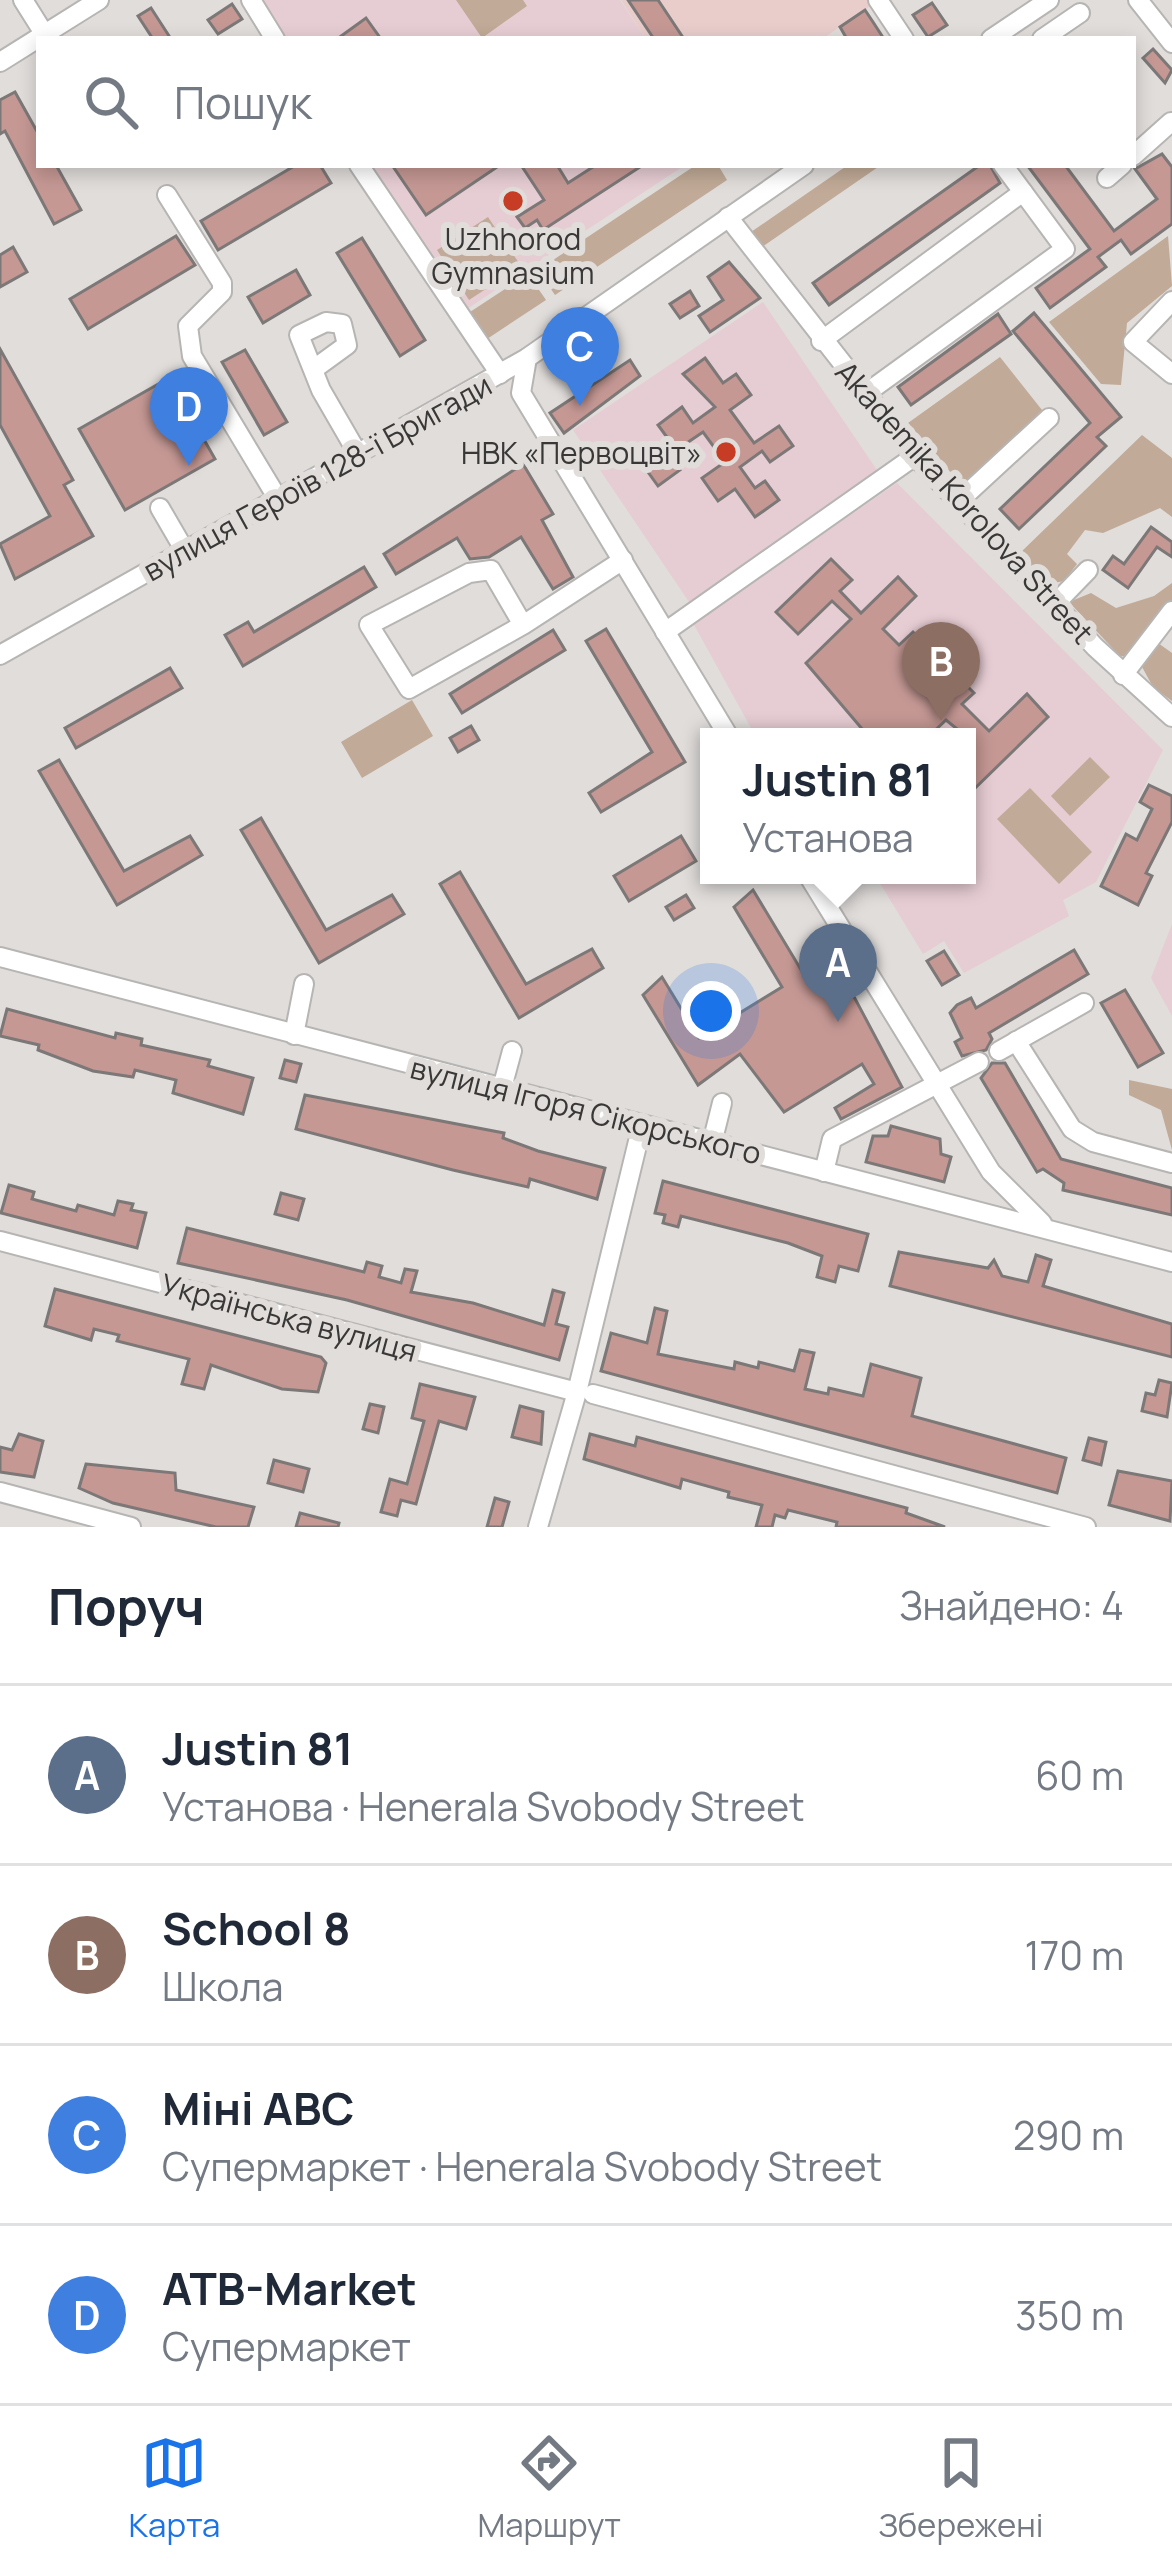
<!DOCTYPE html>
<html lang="uk">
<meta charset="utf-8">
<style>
:root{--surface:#fff;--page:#f2f2f3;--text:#1f2937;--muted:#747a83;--line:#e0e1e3;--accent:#1a73e8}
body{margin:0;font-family:Manrope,sans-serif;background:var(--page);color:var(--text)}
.you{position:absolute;left:711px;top:1011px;width:42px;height:42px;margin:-30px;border:9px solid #fff;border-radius:50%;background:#1a73e8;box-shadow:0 0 0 18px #1a73e833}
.badge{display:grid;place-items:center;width:78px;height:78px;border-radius:50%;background:var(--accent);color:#fff;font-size:39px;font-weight:700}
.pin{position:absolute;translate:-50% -99px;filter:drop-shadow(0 3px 6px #0008)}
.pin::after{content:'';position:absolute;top:63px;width:42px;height:36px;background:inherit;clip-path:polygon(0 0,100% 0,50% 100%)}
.popup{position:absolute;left:700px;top:728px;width:276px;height:156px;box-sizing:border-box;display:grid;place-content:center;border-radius:0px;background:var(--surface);filter:drop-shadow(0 3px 9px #0005);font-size:39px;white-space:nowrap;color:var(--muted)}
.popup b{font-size:45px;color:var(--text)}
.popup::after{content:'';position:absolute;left:50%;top:100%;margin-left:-24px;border:24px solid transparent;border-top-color:var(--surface)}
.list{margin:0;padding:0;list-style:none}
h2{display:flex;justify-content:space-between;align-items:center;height:156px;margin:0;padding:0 48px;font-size:51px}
h2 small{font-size:39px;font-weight:400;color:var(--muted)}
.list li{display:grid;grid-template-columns:78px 1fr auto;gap:36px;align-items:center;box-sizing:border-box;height:180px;padding:0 48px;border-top:3px solid var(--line)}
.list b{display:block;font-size:45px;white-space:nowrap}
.list p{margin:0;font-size:39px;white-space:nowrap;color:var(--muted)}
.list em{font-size:39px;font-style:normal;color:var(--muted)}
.icon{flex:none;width:66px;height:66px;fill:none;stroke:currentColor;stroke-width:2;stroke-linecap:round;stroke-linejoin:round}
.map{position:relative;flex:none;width:1172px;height:1527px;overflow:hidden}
.search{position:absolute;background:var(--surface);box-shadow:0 6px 18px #0003;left:36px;right:36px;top:36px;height:132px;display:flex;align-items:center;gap:30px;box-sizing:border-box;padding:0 42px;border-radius:0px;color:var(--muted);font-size:45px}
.sheet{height:876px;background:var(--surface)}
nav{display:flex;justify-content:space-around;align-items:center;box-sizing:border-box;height:168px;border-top:3px solid var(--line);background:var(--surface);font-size:33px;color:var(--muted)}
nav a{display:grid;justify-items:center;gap:6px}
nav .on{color:var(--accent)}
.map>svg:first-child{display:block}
</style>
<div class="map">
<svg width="1172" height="1527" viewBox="0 0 1172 1527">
<rect width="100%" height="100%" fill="#e0dddb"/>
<polygon fill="#e8cdcb" points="621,0 868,0 872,5 822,39 646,39"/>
<g fill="#e6cdd3">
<polygon points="261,0 620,0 646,39 287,39"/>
<polygon points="372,165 685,165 467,309"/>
<polygon points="763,302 879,473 689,602 573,430"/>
<polygon points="897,483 1163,750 1096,882 1063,900 1069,916 964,973 944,941 923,954 875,875 967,875 967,737 756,737 693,623"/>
<polygon points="1172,924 1172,1016 1151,978"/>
</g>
<g fill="#c1aa97">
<polygon points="456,0 523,0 527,6 482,38"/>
<polygon points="696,165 718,165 727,180 555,295 538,270"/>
<polygon points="848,165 881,165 762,247 751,232"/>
<polygon points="488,217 521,266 469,300 437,250"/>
<polygon points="1168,236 1172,286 1127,323 1121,385 1101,384 1049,322"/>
<polygon points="528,274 546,300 487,339 470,312"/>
<polygon points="1000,357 1042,410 964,488 908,423"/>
<polygon points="1142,435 1172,458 1172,517 1160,508 1103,533 1085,530 1067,554 1077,564 1064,581 1049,584 1020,553"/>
<polygon points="1172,583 1172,607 1132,657 1120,656 1069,602 1091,593 1116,608 1154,596"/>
<polygon points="1158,643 1172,653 1172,701 1153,687 1141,665"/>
<polygon points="412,700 433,736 362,778 341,742"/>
<polygon points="1090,757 1110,777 1070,816 1051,796"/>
<polygon points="1030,788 1092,852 1059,884 997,819"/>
<polygon points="1129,1080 1172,1089 1172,1150 1161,1110 1129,1095"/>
</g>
<g fill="#c59894" stroke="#7c7878" stroke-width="3">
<polygon points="628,0 658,0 684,39 654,39"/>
<polygon points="932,3 947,25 928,37 913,15"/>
<polygon points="232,4 242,19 218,34 208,20"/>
<polygon points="151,8 171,39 153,39 138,16"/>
<polygon points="865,10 873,22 884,39 847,39 840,27"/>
<polygon points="366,18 381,39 337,39"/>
<polygon points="1153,49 1172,70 1165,83 1143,58"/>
<polygon points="15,92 39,135 39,165 56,165 81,210 54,224 5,131 0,134 0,100"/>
<polygon points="1162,154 1172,167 1172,224 1131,254 1121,240 1098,257 1106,267 1050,308 1036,288 1090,249 1027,165 1065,165 1114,231 1157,199 1135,169"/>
<polygon points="296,165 320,165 331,183 218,250 201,221"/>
<polygon points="392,165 500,165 426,215"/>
<polygon points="521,165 557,165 568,183 596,165 643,165 543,230 537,220 525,228 517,217 544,200"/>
<polygon points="980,165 990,165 1000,183 829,305 813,283"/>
<polygon points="176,236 195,265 88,329 70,299"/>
<polygon points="362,238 425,340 400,356 337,253"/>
<polygon points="13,247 27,272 0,287 0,255"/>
<polygon points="729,262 760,298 710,332 699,316 723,300 708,277"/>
<polygon points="296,270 310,295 263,323 248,297"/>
<polygon points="690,291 699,306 680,318 670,304"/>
<polygon points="1034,313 1121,417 1097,437 1106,446 1019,529 1000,509 1090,423 1013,331"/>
<polygon points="998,314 1011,334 911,405 898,387"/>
<polygon points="0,349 73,480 64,485 93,536 15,579 0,544 50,516 0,425"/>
<polygon points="245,350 287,422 264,435 222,362"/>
<polygon points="705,358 723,383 736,374 751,395 730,410 754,443 779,426 793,446 770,462 762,451 740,467 755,488 765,481 779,500 755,517 735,489 718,501 702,478 725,462 703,432 678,449 685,459 676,464 680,470 658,486 643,465 672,444 658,425 682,407 693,423 715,407 683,374"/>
<polygon points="630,360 640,376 564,433 550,413"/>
<polygon points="169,378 215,459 125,510 79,429"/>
<polygon points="523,464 553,514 542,520 573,577 553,589 521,537 489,557 470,559 457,538 396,574 384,554"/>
<polygon points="1151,527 1172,542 1172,557 1157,547 1128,588 1103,570 1113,556 1124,564"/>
<polygon points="831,559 852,580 840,591 861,613 898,577 916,596 883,629 899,645 913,632 974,693 962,704 989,731 1027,694 1048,717 967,796 967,737 946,720 928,737 869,737 806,663 851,619 832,601 798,634 776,612"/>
<polygon points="364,567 376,587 243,666 225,635 248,622 254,632"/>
<polygon points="606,629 685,762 601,812 589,793 652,752 586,641"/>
<polygon points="553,630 565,650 462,713 450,694"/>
<polygon points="170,668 182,688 76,748 65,728"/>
<polygon points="471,726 479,740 458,752 450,738"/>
<polygon points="59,760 124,871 190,836 202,855 117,905 39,771"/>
<polygon points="1149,785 1172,796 1172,822 1146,873 1152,876 1138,905 1101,886 1126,834 1137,840 1152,809 1140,802"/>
<polygon points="261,818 326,930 392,895 404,914 319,963 241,830"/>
<polygon points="681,836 696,861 629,901 614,876"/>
<polygon points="460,872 526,984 592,949 603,968 519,1018 440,884"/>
<polygon points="753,890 806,978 835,961 902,1087 841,1119 835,1108 874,1084 862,1064 784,1112 740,1054 698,1085 643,995 662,977 699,1038 782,987 734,907"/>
<polygon points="686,895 694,908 674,920 666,907"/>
<polygon points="1074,950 1088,974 989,1033 992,1039 986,1050 962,1056 955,1042 962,1038 950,1013 957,1005 971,998 976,1008"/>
<polygon points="944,951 959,975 942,985 927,961"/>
<polygon points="1125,990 1163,1053 1138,1067 1101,1003"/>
<polygon points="7,1009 115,1038 116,1033 142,1039 141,1045 210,1060 208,1066 253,1078 243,1114 173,1093 176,1080 135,1070 133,1077 93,1071 38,1050 39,1045 0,1036"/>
<polygon points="285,1060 301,1064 296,1082 280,1078"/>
<polygon points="992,1063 1005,1063 1061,1159 1172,1188 1172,1215 1063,1190 1064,1183 1043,1169 1037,1172 981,1078"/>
<polygon points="305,1095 504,1133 503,1138 538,1151 605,1168 597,1199 530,1179 528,1187 453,1170 296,1129"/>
<polygon points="891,1126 940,1139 941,1154 951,1157 944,1182 866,1162 873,1136 888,1136"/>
<polygon points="663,1181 868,1234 858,1271 839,1266 835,1282 817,1277 822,1256 788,1243 681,1216 678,1227 663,1223 665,1215 655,1213"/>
<polygon points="9,1185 34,1192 32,1199 76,1211 78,1205 114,1215 118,1201 133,1204 131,1210 146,1213 137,1248 1,1213"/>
<polygon points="281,1193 304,1199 298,1220 275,1214"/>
<polygon points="187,1228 364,1272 367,1262 382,1266 379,1277 401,1283 405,1269 417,1271 411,1292 473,1303 544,1325 553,1290 564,1293 556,1324 568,1327 559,1360 347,1300 178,1263"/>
<polygon points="899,1252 988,1268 994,1260 1002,1276 1028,1282 1036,1255 1051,1260 1043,1286 1172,1324 1172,1357 890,1286"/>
<polygon points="55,1289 321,1357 326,1363 318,1392 282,1389 211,1365 204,1389 182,1384 189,1359 117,1341 119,1335 94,1329 91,1340 45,1326"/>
<polygon points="655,1308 667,1311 658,1354 734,1369 735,1362 758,1368 759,1362 794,1371 800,1350 814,1353 805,1389 828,1394 829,1388 863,1396 871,1364 921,1378 912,1416 1066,1458 1057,1493 601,1371 611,1333 647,1343"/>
<polygon points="1159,1380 1172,1383 1167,1417 1142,1411 1146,1393 1155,1395"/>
<polygon points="420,1384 475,1397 466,1429 439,1421 416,1504 401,1500 397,1516 381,1512 390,1479 407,1484 424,1421 412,1418"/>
<polygon points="370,1404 384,1407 378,1433 363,1429"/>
<polygon points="520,1406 543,1412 541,1444 512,1437"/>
<polygon points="19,1434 43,1441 34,1477 0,1472 0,1447 12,1450"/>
<polygon points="590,1434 635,1446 637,1437 659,1443 907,1508 906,1513 945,1527 836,1527 837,1522 788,1510 785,1518 775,1515 772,1527 756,1527 762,1505 728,1497 729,1492 682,1479 680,1488 584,1459"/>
<polygon points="1089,1438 1106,1442 1101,1465 1083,1460"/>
<polygon points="274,1460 309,1469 303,1492 268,1483"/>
<polygon points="86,1464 175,1473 176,1490 254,1507 248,1527 216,1527 113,1503 79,1488"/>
<polygon points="1118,1471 1172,1481 1170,1521 1109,1505"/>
<polygon points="495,1498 509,1502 502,1527 487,1527"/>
<polygon points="300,1513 339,1523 338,1527 296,1527"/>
</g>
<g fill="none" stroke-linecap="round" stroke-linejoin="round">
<g stroke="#b7b5b3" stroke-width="22">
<g id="minor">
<polyline points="23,0 45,35"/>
<polyline points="251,0 275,39"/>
<polyline points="878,0 904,39"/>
<polyline points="1138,0 1172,43"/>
<polyline points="991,39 1049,0"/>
<polyline points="1042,39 1080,13"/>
<polyline points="0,62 99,0"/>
<polyline points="1133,156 1171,122"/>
<polyline points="359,165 500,374"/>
<polyline points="1107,178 1122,165"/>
<polyline points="167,195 222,283 222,292 188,326 192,356 278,499"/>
<polyline points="728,217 915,456 1095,647 1172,717"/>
<polyline points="1172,301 1133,342 1172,374"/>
<polyline points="821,341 1023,192 1003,165"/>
<polyline points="527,358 521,393 729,737"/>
<polyline points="314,369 347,345 342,324 326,322 299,335 321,390 358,454"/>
<polyline points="865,394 1065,249 1023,192"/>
<polyline points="958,502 1049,418"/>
<polyline points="160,508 185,551"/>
<polyline points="1054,605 1088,570"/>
<polyline points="523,625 409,689 369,625 469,573 491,570 523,625 623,560"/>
<polyline points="665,632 915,456"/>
<polyline points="0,655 527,358 804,165"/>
<polyline points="1123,675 1172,611"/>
<polyline points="808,875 991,1172 1042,1223"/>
<polyline points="0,957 1172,1262"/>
<polyline points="294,1035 304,984"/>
<polyline points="1016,1041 1072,1129 1093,1142 1172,1163"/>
<polyline points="999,1051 1084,1003"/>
<polyline points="502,1088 512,1051"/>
<polyline points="712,1143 722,1103"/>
<polyline points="824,1172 832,1139 979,1062"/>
<polyline points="0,1241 577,1392"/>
<polyline points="593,1394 1086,1527"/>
<polyline points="0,1492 131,1527"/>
<polyline points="538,1527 577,1392 642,1125"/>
</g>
</g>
<use href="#minor" stroke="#fff" stroke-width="18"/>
</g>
<g fill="#c73c25" stroke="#e0dddb" stroke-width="4.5">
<circle cx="513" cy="201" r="12"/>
<circle cx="726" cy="452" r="12"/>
</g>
<g text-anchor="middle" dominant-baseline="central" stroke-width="12" stroke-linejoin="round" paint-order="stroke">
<g font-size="30" fill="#393837" stroke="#e0dddb">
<text x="513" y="238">Uzhhorod<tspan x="513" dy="34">Gymnasium</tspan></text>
<text x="702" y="452" text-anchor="end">НВК «Первоцвіт»</text>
</g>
<g font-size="30" fill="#393837" stroke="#e0dddb">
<text transform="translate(317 477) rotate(-29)">вулиця Героїв 128-ї Бригади</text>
<text transform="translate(965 502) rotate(48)">Akademika Korolova Street</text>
<text transform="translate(586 1110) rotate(14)">вулиця Ігоря Сікорського</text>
<text transform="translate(289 1317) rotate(15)">Українська вулиця</text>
</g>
</g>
</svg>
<div class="you"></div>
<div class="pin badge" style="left:838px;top:1022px;background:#5c6f8a">A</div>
<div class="popup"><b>Justin 81</b>Установа</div>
<div class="pin badge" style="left:941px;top:721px;background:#8d6e63">B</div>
<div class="pin badge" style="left:580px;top:406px;background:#3f7fe0">C</div>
<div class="pin badge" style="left:189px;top:466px;background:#3f7fe0">D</div>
<div class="search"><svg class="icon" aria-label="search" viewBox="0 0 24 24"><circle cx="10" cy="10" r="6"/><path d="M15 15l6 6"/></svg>Пошук</div>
</div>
<section class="sheet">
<h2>Поруч<small>Знайдено: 4</small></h2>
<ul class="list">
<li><span class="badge" style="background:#5c6f8a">A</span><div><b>Justin 81</b><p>Установа · Henerala Svobody Street</p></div><em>60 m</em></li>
<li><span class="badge" style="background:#8d6e63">B</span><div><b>School 8</b><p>Школа</p></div><em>170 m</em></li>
<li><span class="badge" style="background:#3f7fe0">C</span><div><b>Міні ABC</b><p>Супермаркет · Henerala Svobody Street</p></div><em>290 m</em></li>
<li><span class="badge" style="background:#3f7fe0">D</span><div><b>ATB-Market</b><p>Супермаркет</p></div><em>350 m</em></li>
</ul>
</section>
<nav>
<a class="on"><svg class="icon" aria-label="map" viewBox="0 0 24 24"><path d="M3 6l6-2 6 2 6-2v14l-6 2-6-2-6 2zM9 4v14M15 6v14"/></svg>Карта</a>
<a><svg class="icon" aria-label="directions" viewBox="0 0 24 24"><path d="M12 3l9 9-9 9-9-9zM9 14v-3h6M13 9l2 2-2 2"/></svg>Маршрут</a>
<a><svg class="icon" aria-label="saved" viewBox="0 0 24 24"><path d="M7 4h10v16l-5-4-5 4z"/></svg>Збережені</a>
</nav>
